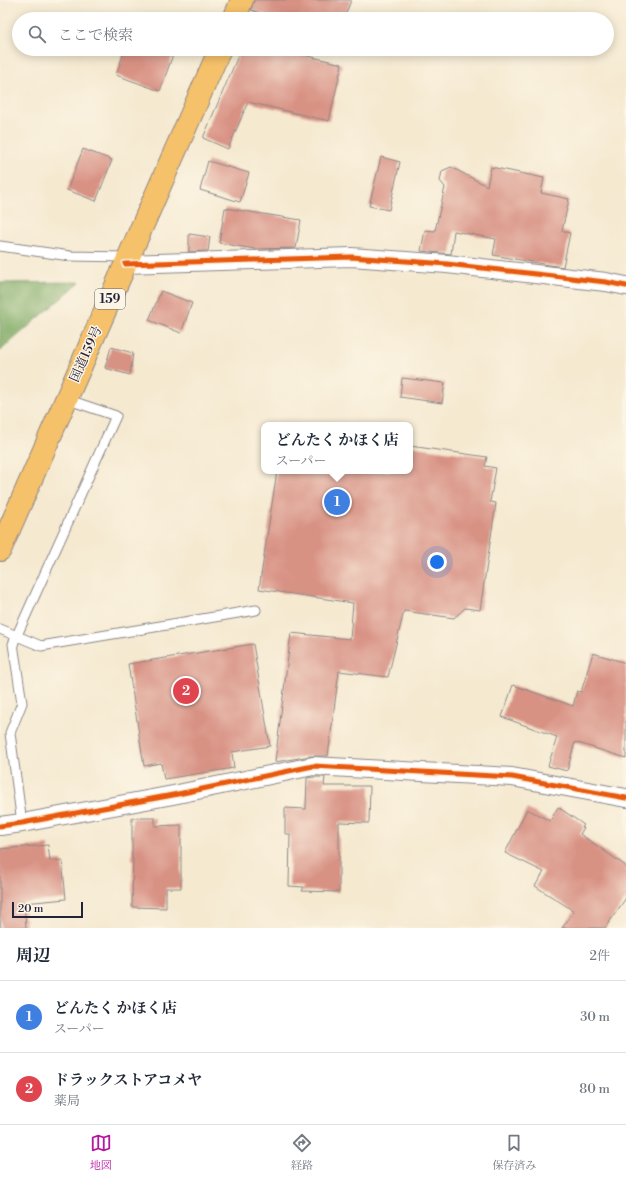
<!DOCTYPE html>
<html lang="ja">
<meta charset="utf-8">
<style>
:root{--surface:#fff;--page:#f2f2f3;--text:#1f2937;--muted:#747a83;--line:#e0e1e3;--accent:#b5179e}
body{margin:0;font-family:"Libre Bodoni","Noto Serif JP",serif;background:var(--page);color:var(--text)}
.scale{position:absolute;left:12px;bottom:10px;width:71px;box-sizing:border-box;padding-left:4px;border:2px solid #22223b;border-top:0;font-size:11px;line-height:14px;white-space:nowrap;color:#22223b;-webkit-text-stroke:3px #fcf5e5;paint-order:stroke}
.you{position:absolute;left:437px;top:562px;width:14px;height:14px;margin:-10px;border:3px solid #fff;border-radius:50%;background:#1a73e8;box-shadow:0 0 0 6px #1a73e833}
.badge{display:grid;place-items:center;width:26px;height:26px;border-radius:50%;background:var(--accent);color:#fff;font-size:13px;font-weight:700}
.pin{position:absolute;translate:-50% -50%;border:2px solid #fff;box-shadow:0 1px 4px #0006}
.popup{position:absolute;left:261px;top:422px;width:152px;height:52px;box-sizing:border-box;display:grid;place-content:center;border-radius:8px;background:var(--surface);filter:drop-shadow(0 1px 3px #0005);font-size:13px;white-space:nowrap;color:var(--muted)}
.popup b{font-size:15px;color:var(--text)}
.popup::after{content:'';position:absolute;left:50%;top:100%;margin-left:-8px;border:8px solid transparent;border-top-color:var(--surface)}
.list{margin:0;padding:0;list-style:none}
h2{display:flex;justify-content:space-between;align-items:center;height:52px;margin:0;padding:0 16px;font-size:17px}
h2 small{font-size:13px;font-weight:400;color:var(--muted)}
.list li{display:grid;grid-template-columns:26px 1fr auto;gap:12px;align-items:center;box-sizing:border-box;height:72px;padding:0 16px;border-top:1px solid var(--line)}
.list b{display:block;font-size:15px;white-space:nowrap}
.list p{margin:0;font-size:13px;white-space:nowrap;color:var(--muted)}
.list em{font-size:13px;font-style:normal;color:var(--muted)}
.icon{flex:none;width:22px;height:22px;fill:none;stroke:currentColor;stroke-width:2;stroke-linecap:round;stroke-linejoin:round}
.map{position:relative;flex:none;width:626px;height:928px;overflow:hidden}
.search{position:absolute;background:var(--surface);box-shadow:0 2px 10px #0003;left:12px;right:12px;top:12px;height:44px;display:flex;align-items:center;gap:10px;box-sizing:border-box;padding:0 14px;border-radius:22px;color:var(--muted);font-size:15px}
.sheet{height:196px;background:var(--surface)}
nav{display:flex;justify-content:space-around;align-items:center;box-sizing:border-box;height:56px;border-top:1px solid var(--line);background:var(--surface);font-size:11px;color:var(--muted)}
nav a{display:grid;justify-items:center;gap:2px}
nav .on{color:var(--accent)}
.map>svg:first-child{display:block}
</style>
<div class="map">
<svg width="626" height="928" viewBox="0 0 626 928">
<rect width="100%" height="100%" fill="#fcf5e5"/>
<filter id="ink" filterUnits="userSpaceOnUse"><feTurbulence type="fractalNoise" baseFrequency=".025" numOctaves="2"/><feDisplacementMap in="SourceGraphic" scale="8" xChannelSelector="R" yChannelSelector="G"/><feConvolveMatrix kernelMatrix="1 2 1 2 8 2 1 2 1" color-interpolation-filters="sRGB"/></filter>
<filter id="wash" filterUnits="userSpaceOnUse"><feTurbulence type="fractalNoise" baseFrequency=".012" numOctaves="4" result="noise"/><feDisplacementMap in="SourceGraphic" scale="16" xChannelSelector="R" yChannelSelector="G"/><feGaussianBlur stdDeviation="0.9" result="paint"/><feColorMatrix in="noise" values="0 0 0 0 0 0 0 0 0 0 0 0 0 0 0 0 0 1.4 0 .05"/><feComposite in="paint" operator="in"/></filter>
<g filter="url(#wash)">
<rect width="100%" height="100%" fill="#f5e9d0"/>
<polygon fill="#7ca861" stroke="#4f654e" points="80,282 0,351 0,283"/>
<g id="blocks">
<g fill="#d89284">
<polygon points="254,0 351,0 344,19 278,19 251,10"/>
<polygon points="125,49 175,49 160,91 116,75"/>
<polygon points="241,49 278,49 342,64 329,121 248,102 228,149 203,138"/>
<polygon points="83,149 112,160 96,201 67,190"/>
<polygon points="381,157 400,162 389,210 369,206"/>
<polygon points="208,161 249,173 240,202 200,190"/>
<polygon points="451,167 487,186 491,167 544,178 541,193 569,199 562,231 570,233 563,267 543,264 493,255 496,239 454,231 451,254 421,251 425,230 435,231 445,187 440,181 442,171"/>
<polygon points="225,208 301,220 296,248 255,249 219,243"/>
<polygon points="189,234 210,237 208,251 189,252"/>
<polygon points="161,291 192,303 181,333 149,320"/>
<polygon points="111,347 133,353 130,375 105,368"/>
<polygon points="402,378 445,383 442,403 400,397"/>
<polygon points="410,446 487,457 485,466 496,468 490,502 496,503 480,610 465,608 454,618 404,611 388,677 339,671 328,756 311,756 275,762 291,633 350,639 353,603 259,589 277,471 410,471"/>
<polygon points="253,644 270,746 232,752 234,768 164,779 161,763 144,766 128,664"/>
<polygon points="593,653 626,663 626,758 575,742 567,771 548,766 557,737 502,717 513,685 573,706 577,691 581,692"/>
<polygon points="314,777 325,777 324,786 370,786 369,823 339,822 339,892 302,891 304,887 289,886 290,834 285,834 285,808 306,809 307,778"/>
<polygon points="558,807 584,825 582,827 584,828 580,834 626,866 626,898 605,928 562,928 574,911 535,886 544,872 505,853 527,809 550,821"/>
<polygon points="132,818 155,818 155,826 181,825 181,888 166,888 166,908 132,907 133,859 132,859"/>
<polygon points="48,845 50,861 62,860 66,899 24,903 26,928 1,928 0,919 0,849"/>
</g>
</g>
</g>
<g filter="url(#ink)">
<use href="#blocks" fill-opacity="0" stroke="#8c8686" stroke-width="1"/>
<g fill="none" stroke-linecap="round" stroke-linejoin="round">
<g stroke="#8c8686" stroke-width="11">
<g id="service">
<polyline points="0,246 70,256 128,257"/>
<polyline points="0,629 41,646 256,610"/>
<polyline points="22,823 10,733 22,703 13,644 116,416 66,399"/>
</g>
</g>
<g stroke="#8c8686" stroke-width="20">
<g id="minor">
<polyline points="125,264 351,257 447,264 606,282 626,286"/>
<polyline points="0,826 22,823 173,795 313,766 512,777 626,798"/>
</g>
</g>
<g stroke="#8c8686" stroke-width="24">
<g id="trunk">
<polyline points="234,19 242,0"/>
<polyline points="0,550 220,49"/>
</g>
</g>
<use href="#service" stroke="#fff" stroke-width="9"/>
<use href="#minor" stroke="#fff" stroke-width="18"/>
<use href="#trunk" stroke="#f5c16b" stroke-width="22"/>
<g stroke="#fcf5e5" stroke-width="8">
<g id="cycleway">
<polyline points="125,264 351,257 447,264 606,282 626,286"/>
<polyline points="0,826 22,823 173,795 313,766 512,777 626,798"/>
</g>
</g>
<use href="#cycleway" stroke="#e8590c" stroke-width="5"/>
</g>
</g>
<g text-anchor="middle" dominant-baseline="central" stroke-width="3" stroke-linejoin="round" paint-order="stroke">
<rect fill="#fcf5e5" stroke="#63616e" stroke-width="1" x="95" y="289" width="30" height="20" rx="3"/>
<g font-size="12" font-weight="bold" fill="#22223b">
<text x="110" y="299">159</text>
</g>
<g font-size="13" fill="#22223b" stroke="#fcf5e5">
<text transform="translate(86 354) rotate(-66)">国道159号</text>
</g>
</g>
</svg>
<div class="scale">20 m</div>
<div class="you"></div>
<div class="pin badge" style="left:337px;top:502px;background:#3f7fe0">1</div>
<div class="popup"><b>どんたく かほく店</b>スーパー</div>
<div class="pin badge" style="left:186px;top:691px;background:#e0444e">2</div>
<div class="search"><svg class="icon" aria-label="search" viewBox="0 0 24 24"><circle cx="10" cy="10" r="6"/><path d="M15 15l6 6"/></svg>ここで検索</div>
</div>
<section class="sheet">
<h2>周辺<small>2件</small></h2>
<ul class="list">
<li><span class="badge" style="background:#3f7fe0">1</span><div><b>どんたく かほく店</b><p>スーパー</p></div><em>30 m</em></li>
<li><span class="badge" style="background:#e0444e">2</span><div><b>ドラックストアコメヤ</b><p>薬局</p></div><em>80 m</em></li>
</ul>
</section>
<nav>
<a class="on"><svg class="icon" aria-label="map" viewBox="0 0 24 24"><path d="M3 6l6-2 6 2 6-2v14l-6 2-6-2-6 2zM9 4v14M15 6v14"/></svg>地図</a>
<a><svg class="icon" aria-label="directions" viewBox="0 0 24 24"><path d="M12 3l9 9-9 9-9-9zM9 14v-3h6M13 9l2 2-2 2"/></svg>経路</a>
<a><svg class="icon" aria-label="saved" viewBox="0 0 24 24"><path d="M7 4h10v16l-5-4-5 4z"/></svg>保存済み</a>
</nav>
